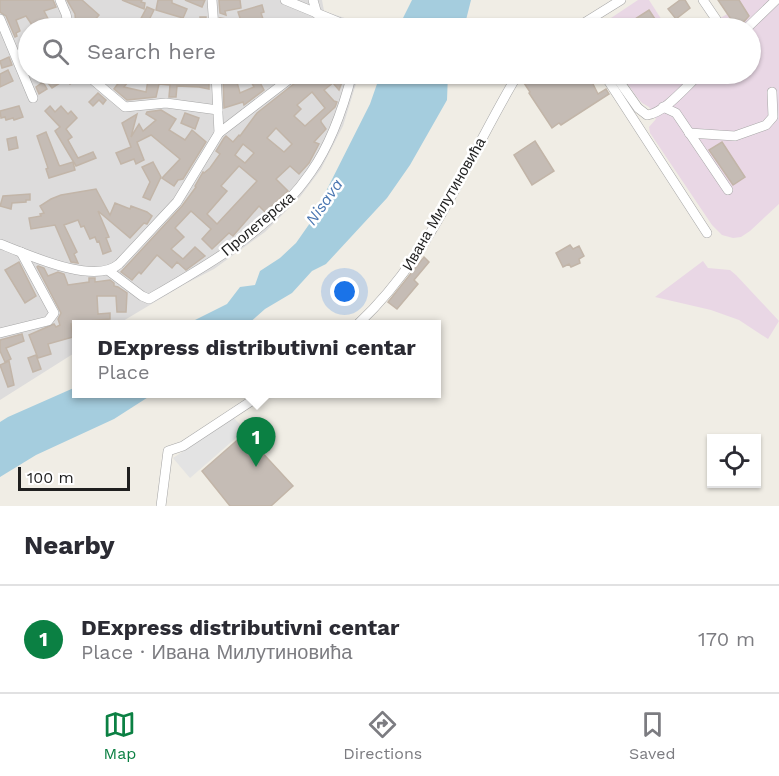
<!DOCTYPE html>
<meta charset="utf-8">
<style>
:root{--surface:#fff;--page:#f7f7f7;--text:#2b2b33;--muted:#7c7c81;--line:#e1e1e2;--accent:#0b8043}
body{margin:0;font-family:"Work Sans",sans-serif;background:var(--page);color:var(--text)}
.controls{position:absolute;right:18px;bottom:18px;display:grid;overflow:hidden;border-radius:0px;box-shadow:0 2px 4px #0004}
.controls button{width:54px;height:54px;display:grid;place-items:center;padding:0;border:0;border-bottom:2px solid var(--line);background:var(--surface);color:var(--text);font:30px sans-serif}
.scale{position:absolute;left:18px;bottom:15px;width:112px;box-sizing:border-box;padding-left:6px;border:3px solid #1f1f1f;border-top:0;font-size:16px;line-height:21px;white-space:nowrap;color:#1f1f1f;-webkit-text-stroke:4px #fff;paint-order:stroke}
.you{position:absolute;left:345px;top:292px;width:21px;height:21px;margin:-15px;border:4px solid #fff;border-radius:50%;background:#1a73e8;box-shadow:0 0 0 9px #1a73e833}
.badge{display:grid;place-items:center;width:39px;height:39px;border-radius:50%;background:var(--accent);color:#fff;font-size:20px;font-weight:700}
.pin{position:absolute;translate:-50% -50px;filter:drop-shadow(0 2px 3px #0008)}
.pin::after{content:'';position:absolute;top:32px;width:21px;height:18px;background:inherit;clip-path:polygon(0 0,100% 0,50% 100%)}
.popup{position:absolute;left:72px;top:320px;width:369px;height:78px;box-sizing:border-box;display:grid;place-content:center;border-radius:0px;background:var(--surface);filter:drop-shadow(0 2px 4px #0005);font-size:20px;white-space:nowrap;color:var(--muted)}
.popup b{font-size:22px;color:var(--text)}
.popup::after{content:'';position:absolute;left:50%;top:100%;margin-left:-12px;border:12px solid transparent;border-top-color:var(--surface)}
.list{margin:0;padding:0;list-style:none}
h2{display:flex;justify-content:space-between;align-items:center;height:78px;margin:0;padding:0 24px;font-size:26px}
h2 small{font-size:20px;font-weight:400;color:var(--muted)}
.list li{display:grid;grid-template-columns:39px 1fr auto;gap:18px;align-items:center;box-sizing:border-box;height:108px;padding:0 24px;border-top:2px solid var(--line)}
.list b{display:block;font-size:22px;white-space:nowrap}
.list p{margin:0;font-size:20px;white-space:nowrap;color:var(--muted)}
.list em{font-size:20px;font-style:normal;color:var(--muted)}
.icon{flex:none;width:33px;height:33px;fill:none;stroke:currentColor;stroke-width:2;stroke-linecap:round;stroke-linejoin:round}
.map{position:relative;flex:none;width:779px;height:506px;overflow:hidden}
.search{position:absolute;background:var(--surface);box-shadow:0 2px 4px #0004;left:18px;right:18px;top:18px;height:66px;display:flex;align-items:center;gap:15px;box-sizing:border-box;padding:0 21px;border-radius:33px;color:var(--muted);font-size:22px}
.sheet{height:186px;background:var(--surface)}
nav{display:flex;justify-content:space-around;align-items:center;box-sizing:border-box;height:84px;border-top:2px solid var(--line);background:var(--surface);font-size:16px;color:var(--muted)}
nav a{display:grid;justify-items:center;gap:3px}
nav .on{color:var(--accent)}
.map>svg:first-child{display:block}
</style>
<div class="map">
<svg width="779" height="506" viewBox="0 0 779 506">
<rect width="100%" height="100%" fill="#f0ede5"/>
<polygon fill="#dddcdc" points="0,0 322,0 324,11 374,28 28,28 28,74 359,74 343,126 321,169 300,197 265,232 214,269 185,284 118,324 76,324 76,352 0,400"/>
<g fill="#e9d7e5">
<polygon points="638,0 649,0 667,28 596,28"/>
<polygon points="718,0 779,0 779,204 750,231 741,237 733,238 722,235 712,225 650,133 649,127 656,119 649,107 642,103 636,96 621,74 750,74 750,28 704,28 727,14"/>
<polygon points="703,261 708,268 730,270 736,275 779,321 768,339 739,320 711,310 655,297"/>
</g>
<polygon fill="#e3e3e3" points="234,418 245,430 190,478 173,458"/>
<g fill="#a5cdde">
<polygon points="412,0 471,0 464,28 398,28"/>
<polygon points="378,74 448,74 447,100 410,165 387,198 326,264 312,271 292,293 265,309 248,324 187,324 227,304 240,287 255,285 260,271 280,258 296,243 310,223 370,104 378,81"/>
<polygon points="76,387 76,394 153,394 114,419 36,455 0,477 0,422 8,417"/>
</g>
<g fill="#c5bcb5" stroke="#c2b5a8" stroke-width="1.5" fill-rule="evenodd">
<polygon points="0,0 53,0 56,7 44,11 53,28 34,28 26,16 16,20 20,31 16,33 17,36 15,37 6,16 0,12"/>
<polygon points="67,0 82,0 99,15 93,22 103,28 76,28 75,14"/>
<polygon points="122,0 142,0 141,2 145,3 144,9"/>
<polygon points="158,0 172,0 172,3 187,9 183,18 156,10"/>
<polygon points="185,0 205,0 202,7"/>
<polygon points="219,0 240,0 241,8 225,11 226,15 220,13"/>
<polygon points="680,0 685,0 690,8 676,19 668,9"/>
<polygon points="718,0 739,0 749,16 742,24 740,28 737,28"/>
<polygon points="262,5 264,12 261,13 266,28 221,28 220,18 226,19 228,24 241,21 238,12"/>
<polygon points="147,7 154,10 145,28 136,28"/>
<polygon points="649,10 657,22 647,28 621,28"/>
<polygon points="200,17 206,17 206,28 196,28 196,20 200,20"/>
<polygon points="9,57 12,65 2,68 0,61"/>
<polygon points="8,70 13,81 0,87 0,74"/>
<polygon points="56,74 76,74 78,79 70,84 66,79 52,88 48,83 58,77"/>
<polygon points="125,74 134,74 124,87 146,92 149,74 177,75 176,80 192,80 192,74 209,74 209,89 199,87 177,86 176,97 169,97 170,85 159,84 156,97 127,100 114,89"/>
<polygon points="231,74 232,76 235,75 240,93 254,87 250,80 257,77 264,90 244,105 243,102 224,108 223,75"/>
<polygon points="269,74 284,74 273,83"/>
<path d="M303 74H345L339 90 333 83 324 90 334 101 337 102 335 107 321 120V122L326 129 314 142 319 144 309 163 299 174 290 166 276 179 288 191 265 212 259 206 233 236 229 233 212 249 202 239 211 229 191 211 175 228 184 237 171 249 183 259 195 247 205 256 186 270 177 262 172 268 157 255 141 274 139 272 132 280 121 272 182 206 196 187 195 186 203 172 204 173 210 168 220 154 216 151 224 138 226 136 233 142 239 135 240 136 257 113 300 79ZM312 92 325 108 305 126 294 116 301 109 297 105ZM276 128 292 144 284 152 267 138ZM243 144 254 153 245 163 235 155ZM239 166 257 181 217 224 207 214 227 191 221 186Z"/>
<polygon points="525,74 528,74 532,80 541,74 588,74 598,94 606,89 609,94 561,125 559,123 552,128 529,93 530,92 522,80"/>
<polygon points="43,82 47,89 39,94 36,87"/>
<polygon points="98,93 106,100 103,104 99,100 93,106 89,102"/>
<polygon points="19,106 23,117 14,120 13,118 6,120 5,117 1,118 0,111"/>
<polygon points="50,106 55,112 61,106 68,114 71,111 77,118 66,129 72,137 68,140 78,158 93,152 96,158 76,166 55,131 60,127 45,111"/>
<polygon points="161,110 176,119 169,130 185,140 192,130 206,142 183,179 178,180 174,186 162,178 180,159 151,135 137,142 144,160 136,164 134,159 121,164 116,153 131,147 122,123 137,114 131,137 139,124 143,131 156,120 146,114 147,112"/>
<polygon points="185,113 199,118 195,129 181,123"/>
<polygon points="46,132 59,165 60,166 73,162 75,170 49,178 46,169 48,168 37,136"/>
<polygon points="16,137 18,148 9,150 7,139"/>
<polygon points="535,141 554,171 532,185 514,155"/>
<polygon points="722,142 745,177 733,185 709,150"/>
<polygon points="153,162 161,177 150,200 143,197 150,182 142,167"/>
<polygon points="96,189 110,215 115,203 130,209 131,206 147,212 152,216 147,224 144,223 130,238 98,211 109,237 106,238 111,251 103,254 99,241 97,242 95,237 90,239 84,226 81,227 78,220 64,225 77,252 74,254 78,263 71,262 55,225 31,229 29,218 41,216 40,214 44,213 40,206 51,199 61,195"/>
<polygon points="30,194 30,200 26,200 26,202 12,203 11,209 0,206 3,196"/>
<polygon points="570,245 573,249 579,246 584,256 579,259 580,263 571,267 569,264 563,267 556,253"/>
<polygon points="424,257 429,262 414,280 418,284 397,309 388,302"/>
<polygon points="19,262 36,296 25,303 5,270"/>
<polygon points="38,266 44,268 48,276 58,272 64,274 68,285 89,282 89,278 95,278 95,282 110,280 114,283 114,286 118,287 127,293 126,312 117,312 116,296 97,296 98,314 110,313 110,319 89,321 89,324 71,324 73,337 48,344 51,354 38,358 29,335 54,324 56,327 60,325 58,319 61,313 37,267"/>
<polygon points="22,334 24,341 6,348 11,359 5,362 0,351 0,340"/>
<polygon points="36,355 41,369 33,372 28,358"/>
<polygon points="9,361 14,385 8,387 0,365"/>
<polygon points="242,436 255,451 258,448 293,486 271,506 230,506 202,471"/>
</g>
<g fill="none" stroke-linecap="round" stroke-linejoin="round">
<g stroke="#a6a6a6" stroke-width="10">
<g id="minor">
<polyline points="60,0 66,14 69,28"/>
<polyline points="212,0 214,28"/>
<polyline points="285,0 353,28"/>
<polyline points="313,0 317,14"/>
<polyline points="703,0 722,28"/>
<polyline points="0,19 33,98"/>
<polyline points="576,28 621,0"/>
<polyline points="747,28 776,0"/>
<polyline points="86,74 125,107 166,103 218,110"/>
<polyline points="216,74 219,133"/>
<polyline points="604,74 707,233"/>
<path d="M614 74 638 108 647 115C665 113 687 85 700 74"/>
<polyline points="663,107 676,113 728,190"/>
<polyline points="689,133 735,136 766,125 773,117 772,92"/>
<path d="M0 244C27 254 94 286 119 264L177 202 219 133 296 74"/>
<path d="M109 271 142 296 149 299C208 265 272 229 311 172 330 145 344 105 352 74"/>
<path d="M358 324C433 254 466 160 518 74"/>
<polyline points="0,333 48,321 54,313 21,252"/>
<polyline points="161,506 168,451 183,446 262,394"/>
</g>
</g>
<use href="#minor" stroke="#fff" stroke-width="9"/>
</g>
<g text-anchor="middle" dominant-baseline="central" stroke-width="5" stroke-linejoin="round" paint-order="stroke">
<g font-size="15" fill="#1f1f1f" stroke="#fff">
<text transform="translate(444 204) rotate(-60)">Ивана Милутиновића</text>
<text transform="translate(258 224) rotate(-40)">Пролетерска</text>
</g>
<g font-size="16" font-style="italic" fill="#4a76b1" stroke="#fff">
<text transform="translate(324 202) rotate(-55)">Nisava</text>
</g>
</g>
</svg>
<div class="controls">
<button><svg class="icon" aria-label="locate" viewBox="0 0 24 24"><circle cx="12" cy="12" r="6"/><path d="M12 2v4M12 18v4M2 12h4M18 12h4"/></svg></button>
</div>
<div class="scale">100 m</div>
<div class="you"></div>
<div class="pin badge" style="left:256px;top:467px">1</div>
<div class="popup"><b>DExpress distributivni centar</b>Place</div>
<div class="search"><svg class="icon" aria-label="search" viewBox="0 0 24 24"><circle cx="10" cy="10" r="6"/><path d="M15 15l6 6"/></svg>Search here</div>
</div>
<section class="sheet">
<h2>Nearby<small></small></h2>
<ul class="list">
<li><span class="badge">1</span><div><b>DExpress distributivni centar</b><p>Place · Ивана Милутиновића</p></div><em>170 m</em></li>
</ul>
</section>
<nav>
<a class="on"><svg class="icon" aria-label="map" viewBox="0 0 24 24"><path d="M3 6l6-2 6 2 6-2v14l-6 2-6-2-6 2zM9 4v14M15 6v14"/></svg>Map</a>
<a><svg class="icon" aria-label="directions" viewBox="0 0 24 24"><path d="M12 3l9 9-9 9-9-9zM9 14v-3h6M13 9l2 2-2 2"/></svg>Directions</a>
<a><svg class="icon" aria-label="saved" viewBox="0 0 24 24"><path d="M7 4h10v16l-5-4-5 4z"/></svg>Saved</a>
</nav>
